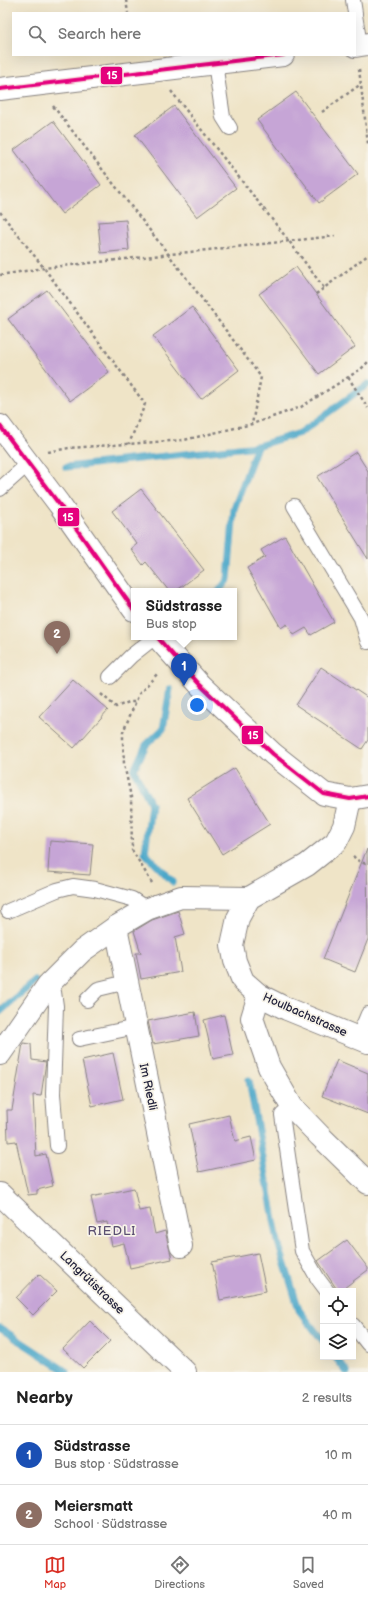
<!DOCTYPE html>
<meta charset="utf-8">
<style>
:root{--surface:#fff;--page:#f6f6f6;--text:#222;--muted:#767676;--line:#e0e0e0;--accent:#d93025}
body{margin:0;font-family:"Balsamiq Sans",sans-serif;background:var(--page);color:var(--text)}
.controls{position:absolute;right:12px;bottom:12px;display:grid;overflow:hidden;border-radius:0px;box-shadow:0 4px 16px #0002}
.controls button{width:36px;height:36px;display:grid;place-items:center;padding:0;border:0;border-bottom:1px solid var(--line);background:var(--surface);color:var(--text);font:20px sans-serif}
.you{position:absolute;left:197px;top:705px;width:14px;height:14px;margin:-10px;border:3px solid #fff;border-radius:50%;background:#1a73e8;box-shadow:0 0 0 6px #1a73e833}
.badge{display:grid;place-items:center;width:26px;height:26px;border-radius:50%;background:var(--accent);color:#fff;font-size:13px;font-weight:700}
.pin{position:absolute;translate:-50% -33px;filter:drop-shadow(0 1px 2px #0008)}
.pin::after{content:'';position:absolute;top:21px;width:14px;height:12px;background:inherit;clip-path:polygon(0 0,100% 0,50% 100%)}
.popup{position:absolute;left:131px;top:588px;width:106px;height:52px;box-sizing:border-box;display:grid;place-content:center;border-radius:0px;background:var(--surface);filter:drop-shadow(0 1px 3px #0005);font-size:13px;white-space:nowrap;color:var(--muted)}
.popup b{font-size:15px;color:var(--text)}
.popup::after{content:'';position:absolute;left:50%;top:100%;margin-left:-8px;border:8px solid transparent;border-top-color:var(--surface)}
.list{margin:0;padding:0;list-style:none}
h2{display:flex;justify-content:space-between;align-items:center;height:52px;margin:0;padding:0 16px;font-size:17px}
h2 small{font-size:13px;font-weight:400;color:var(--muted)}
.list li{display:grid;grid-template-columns:26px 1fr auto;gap:12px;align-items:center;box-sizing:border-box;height:60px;padding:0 16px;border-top:1px solid var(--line)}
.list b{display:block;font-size:15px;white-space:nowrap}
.list p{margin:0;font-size:13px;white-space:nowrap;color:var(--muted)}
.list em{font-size:13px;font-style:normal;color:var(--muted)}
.icon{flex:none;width:22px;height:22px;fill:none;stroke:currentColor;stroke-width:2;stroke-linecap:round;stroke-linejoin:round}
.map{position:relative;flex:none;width:368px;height:1372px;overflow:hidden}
.search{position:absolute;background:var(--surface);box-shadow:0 4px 16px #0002;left:12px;right:12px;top:12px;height:44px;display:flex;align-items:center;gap:10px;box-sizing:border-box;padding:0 14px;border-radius:0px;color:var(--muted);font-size:15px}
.sheet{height:172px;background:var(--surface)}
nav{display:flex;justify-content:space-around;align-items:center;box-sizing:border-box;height:56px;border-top:1px solid var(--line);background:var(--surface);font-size:11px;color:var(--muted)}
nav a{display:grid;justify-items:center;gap:2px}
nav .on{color:var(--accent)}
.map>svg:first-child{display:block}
</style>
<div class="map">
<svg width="368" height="1372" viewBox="0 0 368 1372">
<rect width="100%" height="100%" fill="#f7f3e8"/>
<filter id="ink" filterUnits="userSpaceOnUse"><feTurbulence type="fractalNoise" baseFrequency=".025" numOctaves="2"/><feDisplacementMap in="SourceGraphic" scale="8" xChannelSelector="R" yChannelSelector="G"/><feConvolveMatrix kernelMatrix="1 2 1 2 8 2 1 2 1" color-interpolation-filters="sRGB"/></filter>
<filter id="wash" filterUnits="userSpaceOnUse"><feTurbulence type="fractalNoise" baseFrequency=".012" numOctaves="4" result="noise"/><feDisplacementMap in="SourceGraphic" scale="16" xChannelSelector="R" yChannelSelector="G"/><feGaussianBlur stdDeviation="0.9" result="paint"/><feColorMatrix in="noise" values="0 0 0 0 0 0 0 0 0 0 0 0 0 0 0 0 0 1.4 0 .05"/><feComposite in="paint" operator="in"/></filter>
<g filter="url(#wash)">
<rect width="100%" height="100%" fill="#efe4c7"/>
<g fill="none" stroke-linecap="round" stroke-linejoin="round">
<g stroke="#4ba7c9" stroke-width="7">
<polyline points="66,467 257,446 300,433 368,384"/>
<polyline points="219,591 228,579 234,509 257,446"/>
<polyline points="170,689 163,729 146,745 134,770 151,804 145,853 173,882"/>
<polyline points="0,1012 35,981"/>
<polyline points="249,1080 278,1242 299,1310 323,1341"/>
<polyline points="0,1328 67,1372"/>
<polyline points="335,1357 347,1372"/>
</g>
</g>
<g id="blocks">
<g fill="#c6a5d6">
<polygon points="296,92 358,174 319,203 257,120"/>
<polygon points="174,106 236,188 197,217 135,135"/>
<polygon points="53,121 101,185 62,214 14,150"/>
<polygon points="126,220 129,250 101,253 98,222"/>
<polygon points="296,267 355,347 319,374 259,294"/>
<polygon points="47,290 109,372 70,401 8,319"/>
<polygon points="192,307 239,370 201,399 153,336"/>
<polygon points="356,452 368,471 368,559 317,477"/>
<polygon points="141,489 204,570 176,591 169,591 146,562 143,565 131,549 137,544 112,511"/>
<polygon points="285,536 334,622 311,635 306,628 294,635 287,624 281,628 247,568 265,557 261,550"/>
<polygon points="321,667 368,698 368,740 362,749 296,705"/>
<polygon points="73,680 108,710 74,748 39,717"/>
<polygon points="235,768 270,824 222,854 187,798"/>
<polygon points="50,841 93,844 90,875 48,872"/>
<polygon points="367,849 368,939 355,972 323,959"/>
<polygon points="178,911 185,934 175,937 181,972 141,979 136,953 141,953 134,931 152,920"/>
<polygon points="195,1012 199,1036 153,1044 148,1021"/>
<polygon points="224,1015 233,1055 213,1059 204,1020"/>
<polygon points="23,1043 31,1044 32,1060 46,1062 41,1096 33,1095 36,1156 46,1154 53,1186 37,1190 37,1194 28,1195 16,1141 8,1142 7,1110 12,1110"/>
<polygon points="113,1053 123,1099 92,1106 82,1060"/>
<polygon points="337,1060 368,1073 368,1114 322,1096"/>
<polygon points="229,1115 235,1141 251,1137 256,1160 199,1172 189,1124"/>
<polygon points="134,1188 139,1211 150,1209 155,1234 165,1231 172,1259 130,1268 124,1243 112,1246 107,1222 97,1224 91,1197"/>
<polygon points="347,1240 368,1268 368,1270 340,1291 338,1291 318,1261"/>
<polygon points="258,1253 266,1291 220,1300 212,1262"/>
<polygon points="39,1274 57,1291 33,1315 16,1298"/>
<polygon points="90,1321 110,1341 83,1368 63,1349"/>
</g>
</g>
</g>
<g filter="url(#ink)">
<use href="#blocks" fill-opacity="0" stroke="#888381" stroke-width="1"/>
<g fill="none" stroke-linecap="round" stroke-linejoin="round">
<g stroke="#888381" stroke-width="16">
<g id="lane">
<polyline points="353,0 355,13"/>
<polyline points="355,15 358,33 356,46"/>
<polyline points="215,63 223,117 230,128"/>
<polyline points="0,489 28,464"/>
<polyline points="294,506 361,618 368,642"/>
<polyline points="110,677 131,656 155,637"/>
<polyline points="8,911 57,890 73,886 95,889 132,899 147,909"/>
<polyline points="48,985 54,992 56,1006 53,1094 57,1146"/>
<polyline points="87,1000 98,989 127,982"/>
<polyline points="358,1038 368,1014"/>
<polyline points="79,1039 136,1027"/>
<polyline points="292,1107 282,1115 302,1251 318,1279 327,1291"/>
<polyline points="353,1325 368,1344"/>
</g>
</g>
<g stroke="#888381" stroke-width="24">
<g id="street">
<polyline points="355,46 368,44"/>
<polyline points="0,89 283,55"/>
<polyline points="0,426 59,504 134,610"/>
<polyline points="157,637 200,685 273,754 324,794 350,799 368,796"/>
<polyline points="350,799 344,826 336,842 307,865 249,898 238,918 232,945 235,961 243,981 259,995 287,1009 368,1042"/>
<polyline points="116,927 181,1246"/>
<polyline points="259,995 252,1018 269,1067 292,1107 320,1136 368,1183"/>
<polyline points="0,1054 48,985 82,951 116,927 147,909 181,897 249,898"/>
<polyline points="0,1194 185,1372"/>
</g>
</g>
<g stroke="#888381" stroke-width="2.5" stroke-dasharray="3 3" stroke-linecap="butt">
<polyline points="126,0 128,13"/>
<polyline points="359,69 368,144"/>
<polyline points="171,91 289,241 324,288"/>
<polyline points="53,106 169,255 261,377 252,424"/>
<polyline points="322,112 361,84"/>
<polyline points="0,212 44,268 145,404 129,444"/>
<polyline points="0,275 44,268 335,236"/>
<polyline points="316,294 368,255"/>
<polyline points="348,377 368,408"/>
<polyline points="48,452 69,448 184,440 252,424 301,407 361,369 368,362"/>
<polyline points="101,694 116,707 129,702 135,702"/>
<polyline points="353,856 357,860 368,865"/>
<polyline points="152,883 132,850 131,797 124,764 123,742 123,732 139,694 158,673"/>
</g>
<use href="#lane" stroke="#fff" stroke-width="14"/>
<use href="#street" stroke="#fff" stroke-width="22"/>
<g stroke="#f7f3e8" stroke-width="7">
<g id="bus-1">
<polyline points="0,89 283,55"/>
<polyline points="0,426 59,504 134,610"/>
<polyline points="157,637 200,685 273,754 324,794 350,799 368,796"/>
</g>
</g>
<use href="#bus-1" stroke="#e5007d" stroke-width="4"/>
</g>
</g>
<g text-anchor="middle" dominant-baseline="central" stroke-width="3.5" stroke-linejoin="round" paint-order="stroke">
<g font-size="12" fill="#22223b" stroke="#f7f3e8">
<text transform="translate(305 1015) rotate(24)">Houlbachstrasse</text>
<text transform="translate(148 1087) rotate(78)">Im Riedli</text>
<text transform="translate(92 1283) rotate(44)">Langrütistrasse</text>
</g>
<g font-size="13" letter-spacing="1" fill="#5b5071" stroke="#f7f3e8">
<text x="112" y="1231">RIEDLI</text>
</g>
</g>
<g stroke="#f7f3e8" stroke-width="1.5">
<rect x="100" y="66" width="23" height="19" rx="4" fill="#e5007d"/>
<rect x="57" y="507" width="23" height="20" rx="4" fill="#e5007d"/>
<rect x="241" y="725" width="23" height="20" rx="4" fill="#e5007d"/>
</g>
<g font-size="11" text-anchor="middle" font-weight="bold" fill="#fff">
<text x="112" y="79">15</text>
<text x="68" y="521">15</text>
<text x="253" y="739">15</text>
</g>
</svg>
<div class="controls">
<button><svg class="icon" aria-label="locate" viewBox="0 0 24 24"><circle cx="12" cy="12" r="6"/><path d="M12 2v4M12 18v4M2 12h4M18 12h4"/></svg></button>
<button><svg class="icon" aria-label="layers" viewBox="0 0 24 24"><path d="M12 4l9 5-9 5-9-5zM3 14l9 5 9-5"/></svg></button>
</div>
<div class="you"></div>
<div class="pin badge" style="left:184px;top:686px;background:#1a4fb4">1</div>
<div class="popup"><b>Südstrasse</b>Bus stop</div>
<div class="pin badge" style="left:57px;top:654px;background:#8d6e63">2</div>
<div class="search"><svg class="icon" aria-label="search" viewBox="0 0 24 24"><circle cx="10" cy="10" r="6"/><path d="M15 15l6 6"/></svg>Search here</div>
</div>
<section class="sheet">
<h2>Nearby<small>2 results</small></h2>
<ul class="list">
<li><span class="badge" style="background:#1a4fb4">1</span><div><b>Südstrasse</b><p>Bus stop · Südstrasse</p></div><em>10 m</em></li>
<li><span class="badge" style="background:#8d6e63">2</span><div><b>Meiersmatt</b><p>School · Südstrasse</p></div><em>40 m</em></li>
</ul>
</section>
<nav>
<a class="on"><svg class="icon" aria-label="map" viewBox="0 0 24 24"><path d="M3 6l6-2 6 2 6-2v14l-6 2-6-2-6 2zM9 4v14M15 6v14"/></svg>Map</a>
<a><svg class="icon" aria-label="directions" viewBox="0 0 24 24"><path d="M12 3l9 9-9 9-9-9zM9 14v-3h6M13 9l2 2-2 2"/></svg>Directions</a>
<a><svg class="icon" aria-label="saved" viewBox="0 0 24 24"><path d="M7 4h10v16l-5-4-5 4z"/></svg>Saved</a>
</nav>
